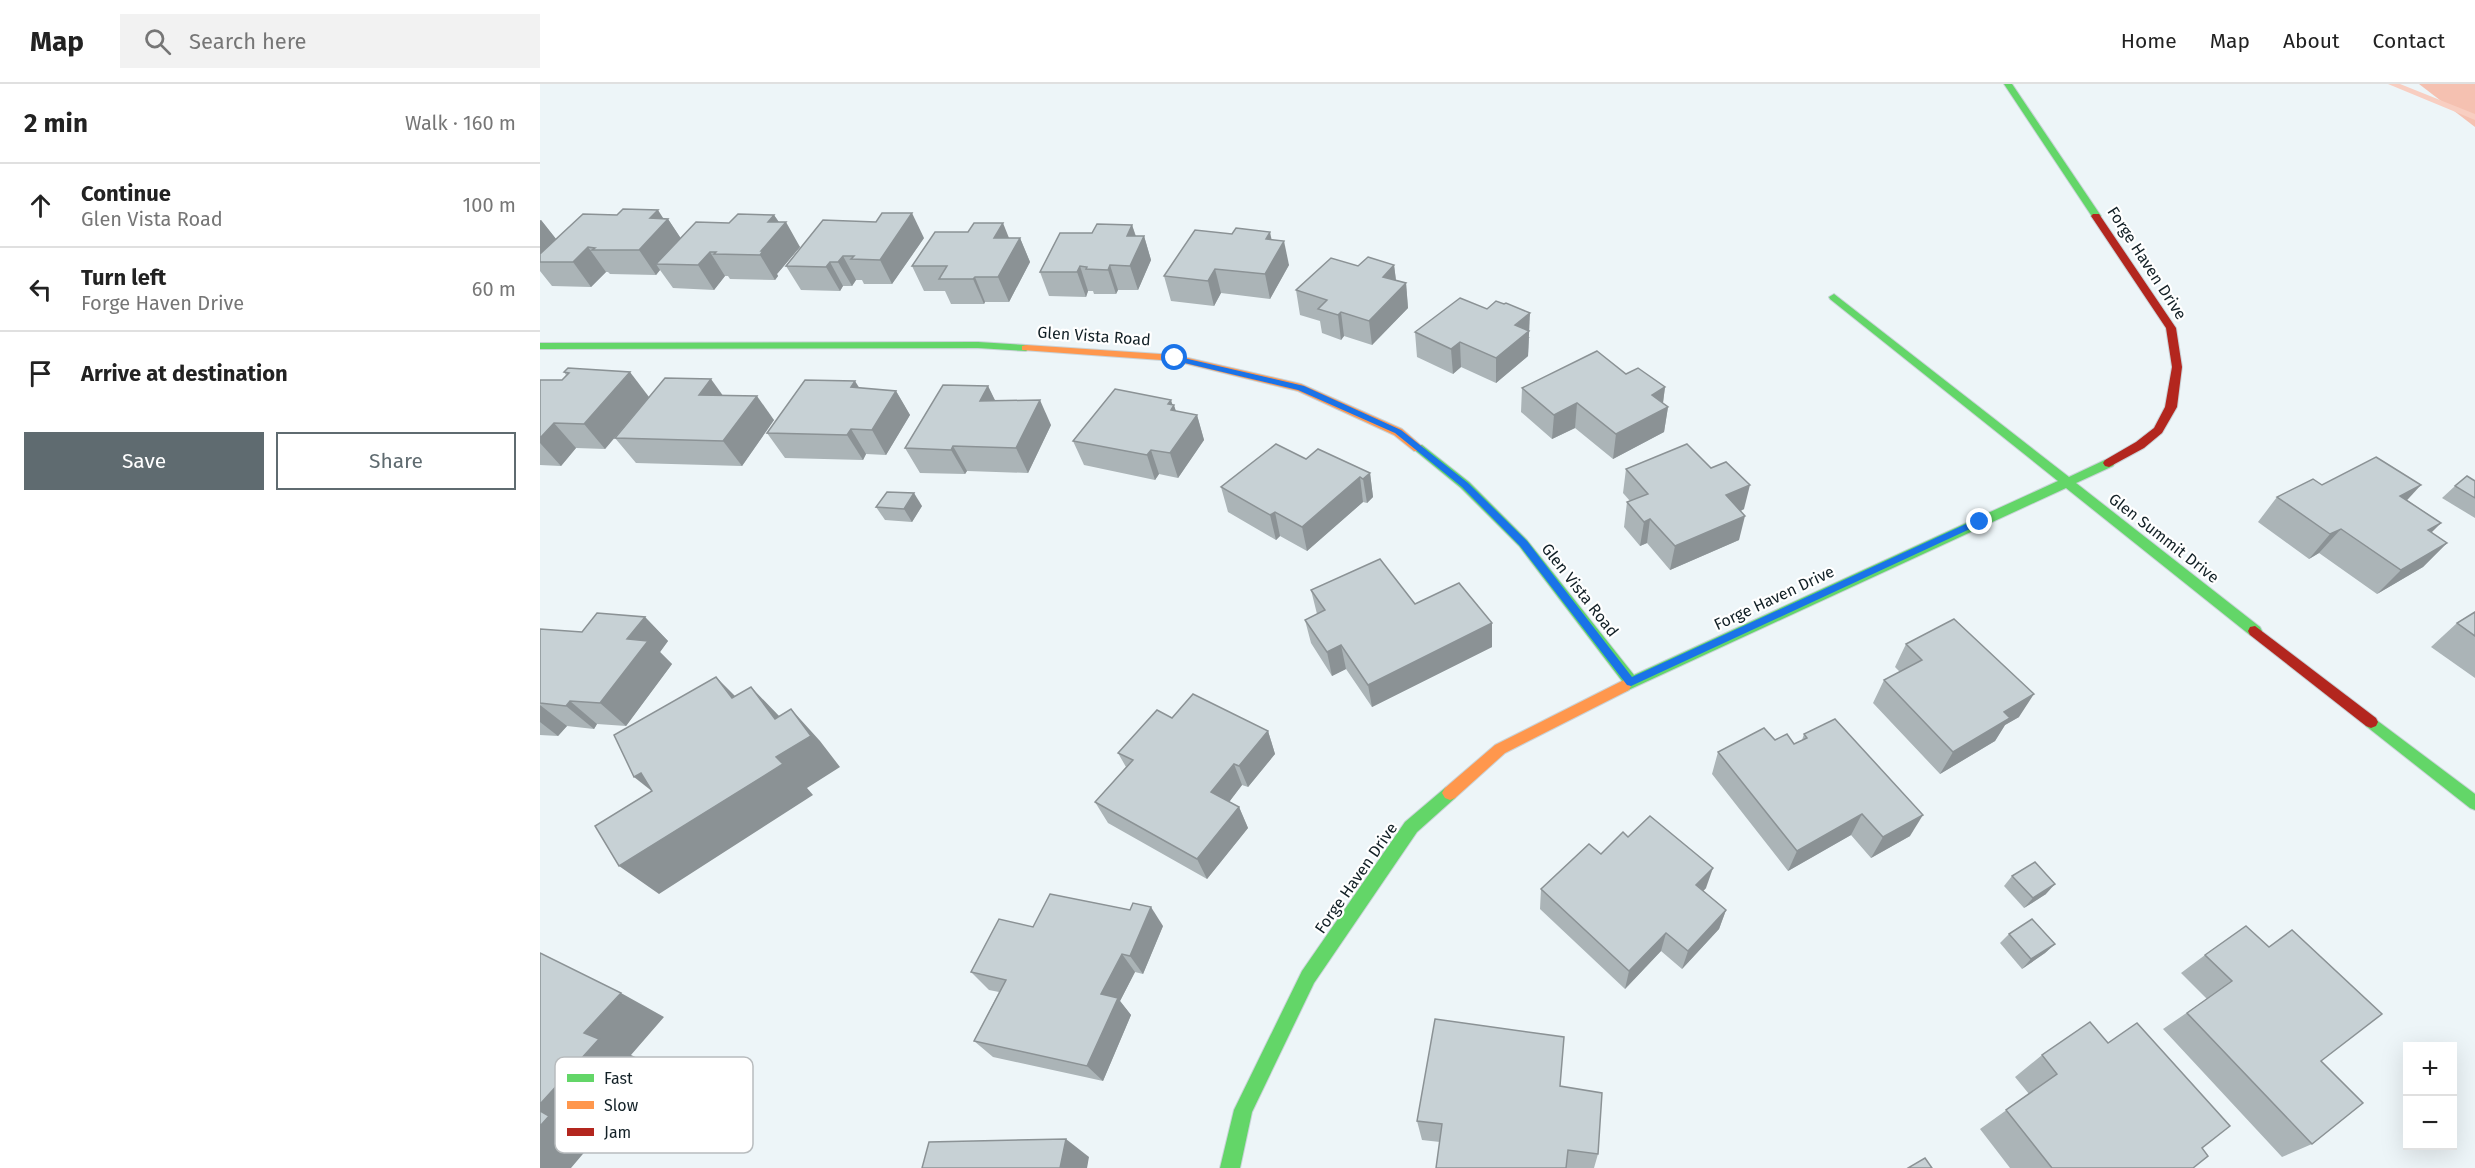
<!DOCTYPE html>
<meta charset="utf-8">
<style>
:root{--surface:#fff;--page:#f2f2f2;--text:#222;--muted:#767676;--line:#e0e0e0;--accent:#5f6b70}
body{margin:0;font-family:"Fira Sans",sans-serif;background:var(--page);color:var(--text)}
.controls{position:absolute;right:18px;bottom:18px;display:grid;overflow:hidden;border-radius:0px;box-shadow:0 6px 24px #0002}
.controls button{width:54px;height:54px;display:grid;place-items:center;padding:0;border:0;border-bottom:2px solid var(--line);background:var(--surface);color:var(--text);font:30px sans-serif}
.stop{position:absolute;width:18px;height:18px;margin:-14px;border:4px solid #1a73e8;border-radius:50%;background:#fff}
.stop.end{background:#1a73e8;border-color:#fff;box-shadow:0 2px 6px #0008}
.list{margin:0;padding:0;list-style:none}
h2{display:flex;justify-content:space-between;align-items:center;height:78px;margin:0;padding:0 24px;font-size:26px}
h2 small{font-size:20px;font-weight:400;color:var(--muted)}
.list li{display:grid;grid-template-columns:39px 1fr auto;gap:18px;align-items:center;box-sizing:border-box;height:84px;padding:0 24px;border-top:2px solid var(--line)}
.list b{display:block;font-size:22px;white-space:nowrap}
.list p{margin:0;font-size:20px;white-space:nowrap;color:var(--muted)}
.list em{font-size:20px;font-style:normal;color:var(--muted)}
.actions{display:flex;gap:12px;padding:18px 24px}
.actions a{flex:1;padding:14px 0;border:2px solid var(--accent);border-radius:0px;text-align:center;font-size:21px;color:var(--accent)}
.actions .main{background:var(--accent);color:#fff}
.icon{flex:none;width:33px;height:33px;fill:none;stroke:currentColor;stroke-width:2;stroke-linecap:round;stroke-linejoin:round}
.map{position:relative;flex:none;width:1935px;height:1084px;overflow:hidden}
header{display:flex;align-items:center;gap:36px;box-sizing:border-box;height:84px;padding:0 30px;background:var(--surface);border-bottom:2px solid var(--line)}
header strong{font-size:28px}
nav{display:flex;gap:33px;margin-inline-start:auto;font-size:21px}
.search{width:420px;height:54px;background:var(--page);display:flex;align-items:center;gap:15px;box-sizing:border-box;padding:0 21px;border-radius:0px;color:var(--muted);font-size:22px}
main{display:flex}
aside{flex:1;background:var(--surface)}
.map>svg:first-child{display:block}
</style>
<header>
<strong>Map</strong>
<div class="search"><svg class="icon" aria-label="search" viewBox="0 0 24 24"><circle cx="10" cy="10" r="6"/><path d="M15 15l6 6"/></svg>Search here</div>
<nav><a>Home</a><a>Map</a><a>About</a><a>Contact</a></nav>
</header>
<main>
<aside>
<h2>2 min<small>Walk · 160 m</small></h2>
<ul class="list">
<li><svg class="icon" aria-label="ahead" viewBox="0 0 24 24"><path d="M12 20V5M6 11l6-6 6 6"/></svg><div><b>Continue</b><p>Glen Vista Road</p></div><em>100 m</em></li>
<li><svg class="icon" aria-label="left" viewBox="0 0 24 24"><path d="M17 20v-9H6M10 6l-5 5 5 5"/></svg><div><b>Turn left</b><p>Forge Haven Drive</p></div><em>60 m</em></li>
<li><svg class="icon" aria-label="arrive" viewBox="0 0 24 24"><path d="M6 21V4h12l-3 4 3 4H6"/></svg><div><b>Arrive at destination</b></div></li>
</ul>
<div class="actions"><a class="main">Save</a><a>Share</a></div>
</aside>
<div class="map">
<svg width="1935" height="1084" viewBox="0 0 1935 1084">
<rect width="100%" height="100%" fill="#edf5f8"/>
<polygon fill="#f5c1b1" points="1879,0 1935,0 1935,43"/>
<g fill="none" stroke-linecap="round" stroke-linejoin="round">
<polygon fill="#f8cec1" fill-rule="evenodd" points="1848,0 1860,0 1935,30 1935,36"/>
<g stroke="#c9d3d8" stroke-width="2">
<g id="fast">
<polygon points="1464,0 1472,0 1561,132 1559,134 1553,134"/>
<polygon points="1294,210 1529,393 1565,376 1573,376 1575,379 1573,382 1536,399 1720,543 1722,547 1720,551 1710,551 1526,404 1084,608 1079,606 1077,602 1082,597 979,462 921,404 872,364 874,361 882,361 929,398 987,456 1094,591 1518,397 1290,215 1289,213"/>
<polygon points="438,258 486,261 491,264 486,267 438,264 0,265 0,259"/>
<polygon points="1831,632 1935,710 1935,726 1930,724 1826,642 1824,638 1826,634"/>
<polygon points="910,702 915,704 918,709 915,714 877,748 774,899 712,1028 700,1084 680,1084 694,1026 762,887 865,738 905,704"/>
</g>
</g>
<g stroke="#c9d3d8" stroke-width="2">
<g id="slow">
<polygon points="486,261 635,271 761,300 862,345 884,364 882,367 874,367 854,351 758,307 635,277 482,266 482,262"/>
<polygon points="1084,596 1089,598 1091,602 1089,606 965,669 915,714 910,716 905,714 902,709 905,704 955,661"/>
</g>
</g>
<g stroke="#c9d3d8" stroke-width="2">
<g id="jam">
<polygon points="1553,130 1559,130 1636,244 1642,283 1637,323 1622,349 1604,364 1569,383 1565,382 1563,379 1565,376 1596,358 1614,344 1625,323 1632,283 1626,244 1551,132"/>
<polygon points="1715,542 1836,634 1838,638 1836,642 1831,644 1826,642 1710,551 1708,547 1710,543"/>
</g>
</g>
<use href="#fast" fill="#63d668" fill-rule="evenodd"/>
<use href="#slow" fill="#ff974d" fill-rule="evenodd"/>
<use href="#jam" fill="#b3261e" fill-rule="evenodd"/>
</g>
<g fill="#abb4b7">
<polygon points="234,131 239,138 260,163 237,190 238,192 235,196 190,195 188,192 185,192 174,206 133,204 120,186 116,191 70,190 68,188 66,188 51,203 12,202 0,187 0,136 1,136 16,155 128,135 141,155 189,139"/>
<polygon points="592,141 596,152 604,152 611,176 598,206 578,206 576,210 554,210 553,207 548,207 546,213 509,212 500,188 552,149"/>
<polygon points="384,154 352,200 324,200 322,196 316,196 312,202 303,202 300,207 261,206 246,182"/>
<polygon points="469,154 480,154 490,178 469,218 445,218 444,220 411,220 405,207 384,207 372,182"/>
<polygon points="732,156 749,181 730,215 681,209 674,222 631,217 624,192"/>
<polygon points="854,181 856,196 866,199 868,224 832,261 804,252 801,256 782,249 780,237 760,231 756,206 818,182"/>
<polygon points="875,248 990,253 989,254 988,272 956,299 921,283 913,290 877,273"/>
<polygon points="28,284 109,313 183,311 234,336 202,382 96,379 75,354 99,325 65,365 36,364 21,382 0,381 0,296 22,296 26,291 24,288"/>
<polygon points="1086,290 1125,303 1123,319 1128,323 1124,348 1073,375 1035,344 1012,355 981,328 982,304"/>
<polygon points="448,302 455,316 511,341 488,389 427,387 425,390 380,389 365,364"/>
<polygon points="319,304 356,307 370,331 346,371 326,370 323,376 245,374 227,349"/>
<polygon points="633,321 636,327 657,331 664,356 638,394 619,390 615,396 544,381 533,357"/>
<polygon points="766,375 830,389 833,413 827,419 823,418 767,467 740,452 736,456 688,428 681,403"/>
<polygon points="1086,385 1204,425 1201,427 1199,456 1130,486 1107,459 1100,462 1084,443 1087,418 1090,417 1083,409"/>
<polygon points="1935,397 1935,434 1902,414 1915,402"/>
<polygon points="1782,401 1867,416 1901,439 1891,448 1907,459 1883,483 1837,510 1779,469 1769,475 1718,438 1737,413"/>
<polygon points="382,422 372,438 345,436 336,423"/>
<polygon points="771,506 875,520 952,563 832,623 806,585 792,592 771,559 765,536 777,530"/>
<polygon points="1935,528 1935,594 1891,563 1917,539"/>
<polygon points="105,533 128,557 120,568 132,580 86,642 57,640 54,645 27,642 18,652 0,651 0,545 42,548"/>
<polygon points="1366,560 1479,633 1465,641 1455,657 1400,690 1333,619 1344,596 1360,588 1355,583"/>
<polygon points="632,634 728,647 735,670 708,703 702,701 689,718 699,723 708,744 667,795 568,739 555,718 586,683 578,669"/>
<polygon points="1264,650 1370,752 1331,774 1311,751 1248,787 1172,690 1178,668 1235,656 1254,660 1262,656"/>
<polygon points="1088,753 1166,804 1163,807 1186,826 1179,845 1142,885 1121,867 1085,905 1000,825 1001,805 1061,770"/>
<polygon points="1472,792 1506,810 1484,824 1464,802"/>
<polygon points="623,842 603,890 595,888 580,917 591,931 563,997 453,973 434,957 459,908 449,906 431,888"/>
<polygon points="1469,850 1515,860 1505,869 1482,885 1460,859"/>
<polygon points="1665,871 1781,977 1772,1060 1742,1073 1623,945 1667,915 1641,889"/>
<polygon points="1502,971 1662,1064 1653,1084 1470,1084 1440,1045 1489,1010 1475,993"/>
<polygon points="1020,1002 1058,1070 1054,1084 896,1084 900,1058 882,1056 877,1037"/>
</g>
<g fill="#8b9295">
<polygon points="118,126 125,137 128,135 144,159 116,180 120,186 116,191 99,166 110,134"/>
<polygon points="372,129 384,154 352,200 340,176"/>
<polygon points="234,131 242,143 246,138 260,163 237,190 238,192 235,196 220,171 228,138"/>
<polygon points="1,136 20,160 0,178 0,137"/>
<polygon points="463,139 473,164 454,154"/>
<polygon points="592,141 599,163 604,152 611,176 598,206 590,182 587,152"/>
<polygon points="730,148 735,172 726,155"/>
<polygon points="480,154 490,178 469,218 458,193"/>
<polygon points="744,157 749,181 730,215 725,190"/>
<polygon points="48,163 66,188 51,203 33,178"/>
<polygon points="170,168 185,192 174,206 158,181"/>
<polygon points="303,172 316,196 312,202 298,178"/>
<polygon points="290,178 303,202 300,207 286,183"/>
<polygon points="570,181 578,206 576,210 568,186"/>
<polygon points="854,181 857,205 843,193"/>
<polygon points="540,182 548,207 546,213 537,188"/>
<polygon points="675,185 681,209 674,222 668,197"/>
<polygon points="435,193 445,218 444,220 433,195"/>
<polygon points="866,199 868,224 832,261 829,237"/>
<polygon points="801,228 804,252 801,256 798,231"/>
<polygon points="990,229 988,272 956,299 956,274 975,241"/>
<polygon points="920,258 921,283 913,290 911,265"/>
<polygon points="90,288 109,313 65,365 44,340"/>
<polygon points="171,295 189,320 159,311"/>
<polygon points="315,297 330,321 311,303"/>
<polygon points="448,302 460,327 440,317"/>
<polygon points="1125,303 1122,326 1128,323 1124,348 1073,375 1076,350 1112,311"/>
<polygon points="356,307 370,331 346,371 332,346"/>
<polygon points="217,312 234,336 202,382 183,357"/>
<polygon points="500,316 511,341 488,389 476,364"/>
<polygon points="631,316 633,322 634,321 642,346 628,320"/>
<polygon points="1037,319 1035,344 1012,355 1014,331"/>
<polygon points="657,331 664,356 638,394 630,369"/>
<polygon points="14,339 36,364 21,382 0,359 0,354"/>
<polygon points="311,345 326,370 323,376 307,351"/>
<polygon points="413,362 427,387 425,390 411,366"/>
<polygon points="611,366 619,390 615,396 607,371"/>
<polygon points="830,389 833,413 827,419 823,395"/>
<polygon points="820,393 823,418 767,467 762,443"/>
<polygon points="1210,401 1204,425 1180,436 1186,411"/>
<polygon points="1881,401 1858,426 1860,412"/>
<polygon points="374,409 382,422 372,438 364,425"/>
<polygon points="735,428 740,452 736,456 730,431"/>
<polygon points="1205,432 1199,456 1130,486 1135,462"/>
<polygon points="1110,435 1107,459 1100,462 1104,438"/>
<polygon points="1901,439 1877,463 1888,446"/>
<polygon points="1801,445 1779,469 1769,475 1790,450"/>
<polygon points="1907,459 1883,483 1837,510 1861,486"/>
<polygon points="105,533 128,557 120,568 132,580 86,642 60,619 87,555"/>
<polygon points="952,539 952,563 832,623 828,601"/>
<polygon points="801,561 806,585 792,592 787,568"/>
<polygon points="176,593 208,625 192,614"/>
<polygon points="211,603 242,635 251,625 280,657 300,683 267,704 273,711 119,810 79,782 235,635"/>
<polygon points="1494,610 1479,633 1465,641 1455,657 1400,690 1413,668 1464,628"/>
<polygon points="30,617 57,640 54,645 26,622"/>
<polygon points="0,621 27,642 18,652 0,638"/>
<polygon points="728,647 735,670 708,703 699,682"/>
<polygon points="694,680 702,701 680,730 671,708"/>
<polygon points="101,689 132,723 94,693"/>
<polygon points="699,723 708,744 667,795 657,775"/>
<polygon points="1322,730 1311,751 1248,787 1257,767"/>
<polygon points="1383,731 1370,752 1331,774 1343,753"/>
<polygon points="1173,784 1166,804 1150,821 1156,801"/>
<polygon points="1515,800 1506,810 1484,824 1493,814"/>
<polygon points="611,823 623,842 603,890 590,872"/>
<polygon points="1186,826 1179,845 1142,885 1148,867"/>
<polygon points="1126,849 1121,867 1085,905 1089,887"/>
<polygon points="1515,860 1505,869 1482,885 1491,875"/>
<polygon points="582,870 595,888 580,917 591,931 563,997 547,982 561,910"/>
<polygon points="81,909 124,933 91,971 104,977 46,1044 59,1051 31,1084 0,1084 0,1020 44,949"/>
<polygon points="526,1055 549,1073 547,1084 520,1084"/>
</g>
<g fill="#c7d1d5" stroke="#8b9295" stroke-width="1.5">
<polygon points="83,125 118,126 110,134 128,135 99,166 52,166 55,164 48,163 33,178 0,178 0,170 43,130 77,131"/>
<polygon points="342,129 372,129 340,176 311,175 314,172 303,172 298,178 290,178 286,183 246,182 283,136 336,138"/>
<polygon points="198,130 234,131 228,138 246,138 221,167 223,167 220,171 174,170 176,168 170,168 158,181 116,180 156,138 189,139"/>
<polygon points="434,139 463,139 454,154 480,154 458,193 435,193 433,195 399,195 407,182 372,182 395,148 428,148"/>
<polygon points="557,140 592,141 587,152 604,152 590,182 570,181 568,186 546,185 547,183 540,182 537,188 500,188 520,149 552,149"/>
<polygon points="696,144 730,148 726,155 744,157 725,190 675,185 668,197 624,192 655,146 692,150"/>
<polygon points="828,173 854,181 843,193 866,199 829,237 801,228 798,231 778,225 787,216 756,206 791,174 818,182"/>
<polygon points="920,214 947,225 956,217 964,220 966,219 990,229 975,241 989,247 956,274 920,258 911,265 875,248"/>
<polygon points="1057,267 1086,290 1098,284 1125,303 1112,311 1128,323 1076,350 1037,319 1014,331 982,304"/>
<polygon points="28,284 90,288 44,340 14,339 0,354 0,296 22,296 29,289 24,288"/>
<polygon points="125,294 171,295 159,311 217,312 183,357 75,354"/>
<polygon points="265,296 315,297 311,303 356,307 332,346 311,345 307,351 227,349"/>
<polygon points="403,301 448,302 440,317 500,316 476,364 413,362 411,366 365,364"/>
<polygon points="575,305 631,316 628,320 634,321 631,326 657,331 630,369 611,366 607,371 533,357"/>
<polygon points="736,360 766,375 778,365 830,389 823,395 820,393 762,443 735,428 730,431 681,403"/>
<polygon points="1147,360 1171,384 1186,378 1210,401 1186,411 1205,432 1135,462 1110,435 1104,438 1087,418 1108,410 1086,385"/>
<polygon points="1836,373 1881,401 1860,412 1901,439 1888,446 1907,459 1861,486 1801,445 1790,450 1737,413 1773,395 1782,401"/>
<polygon points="1927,392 1935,397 1935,414 1915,402"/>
<polygon points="347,408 374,409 364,425 336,423"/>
<polygon points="840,475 875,520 919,499 952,539 828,601 801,561 787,568 765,536 785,526 771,506"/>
<polygon points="1935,528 1935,552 1917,539"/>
<polygon points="57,529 105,533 87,555 108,557 60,619 30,617 26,622 0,619 0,545 42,548"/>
<polygon points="1414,535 1494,610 1464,628 1470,634 1413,668 1344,596 1382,576 1366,560"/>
<polygon points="176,593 192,614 211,603 235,635 251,625 271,652 236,673 243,680 79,782 55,742 112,707 101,689 94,693 74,651"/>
<polygon points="653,610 728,647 699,682 694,680 671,708 699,723 657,775 555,718 593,676 578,669 617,626 632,634"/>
<polygon points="1295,635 1383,731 1343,753 1322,730 1257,767 1178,668 1224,644 1235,656 1247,650 1254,660 1267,654 1264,650"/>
<polygon points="1110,732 1173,784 1156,801 1186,826 1148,867 1126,849 1089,887 1001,805 1049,760 1061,770 1083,748 1088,753"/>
<polygon points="1495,778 1515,800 1493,814 1472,792"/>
<polygon points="510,810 590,826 593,819 611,823 590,872 582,870 561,910 578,914 547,982 434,957 466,896 431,888 459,835 493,843"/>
<polygon points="1492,835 1515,860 1491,875 1469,850"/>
<polygon points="1706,842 1729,863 1752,846 1842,930 1781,977 1823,1019 1772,1060 1647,929 1692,897 1665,871"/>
<polygon points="0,869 81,909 44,949 59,955 0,1020"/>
<polygon points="895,935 1024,953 1020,1002 1062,1009 1058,1070 1028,1066 1026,1084 896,1084 902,1040 877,1037"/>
<polygon points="1550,938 1568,959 1597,939 1690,1042 1662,1064 1668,1072 1653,1084 1512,1084 1466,1026 1517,990 1502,971"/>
<polygon points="0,1027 9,1032 0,1042"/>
<polygon points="526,1055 520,1084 382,1084 389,1058"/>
<polygon points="1385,1074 1392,1084 1368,1084"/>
</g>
<polygon fill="#1a73e8" points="635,272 764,302 861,346 928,399 987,457 1092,593 1437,435 1440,434 1445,438 1091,602 1087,601 980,462 922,403 855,349 758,306 632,276 631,274"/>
<g text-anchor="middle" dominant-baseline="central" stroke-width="4.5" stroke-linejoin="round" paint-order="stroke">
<g font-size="16" fill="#122026" stroke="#fff">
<text transform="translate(1607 179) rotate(57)">Forge Haven Drive</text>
<text transform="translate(554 252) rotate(4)">Glen Vista Road</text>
<text transform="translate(1624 454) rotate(38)">Glen Summit Drive</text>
<text transform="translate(1040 506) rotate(52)">Glen Vista Road</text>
<text transform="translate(1234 514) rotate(-25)">Forge Haven Drive</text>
<text transform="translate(816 794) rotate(-55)">Forge Haven Drive</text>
</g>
</g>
<rect x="15" y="973" width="198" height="96" rx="9" fill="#fff" stroke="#b8bcbe" stroke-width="1.5"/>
<rect x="27" y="990" width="27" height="8" fill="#63d668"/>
<rect x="27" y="1017" width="27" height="8" fill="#ff974d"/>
<rect x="27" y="1044" width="27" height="8" fill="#b3261e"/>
<g font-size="16" fill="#122026">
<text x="64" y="1000">Fast</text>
<text x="64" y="1027">Slow</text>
<text x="64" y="1054">Jam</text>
</g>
</svg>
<div class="controls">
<button>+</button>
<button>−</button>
</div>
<div class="stop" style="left:635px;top:274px"></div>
<div class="stop end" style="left:1440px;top:438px"></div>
</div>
</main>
